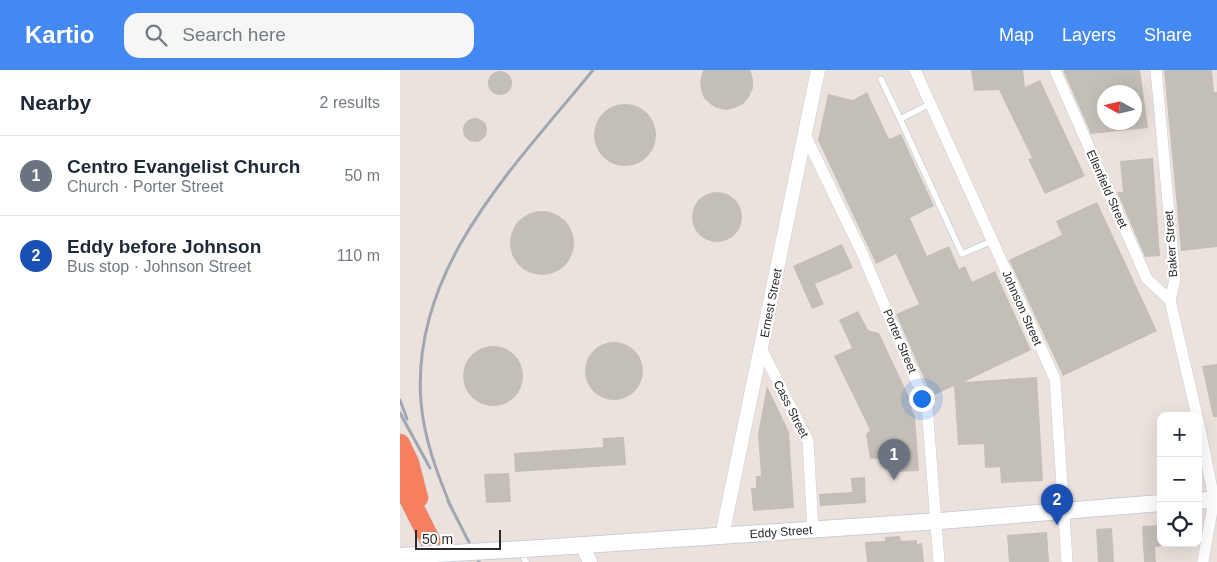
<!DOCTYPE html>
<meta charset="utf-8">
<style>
:root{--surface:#fff;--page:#f6f6f7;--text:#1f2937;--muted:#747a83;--line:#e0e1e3;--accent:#4488f1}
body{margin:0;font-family:Helvetica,sans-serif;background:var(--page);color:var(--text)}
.controls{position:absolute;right:15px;bottom:15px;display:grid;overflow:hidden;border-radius:10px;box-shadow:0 5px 20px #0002}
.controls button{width:45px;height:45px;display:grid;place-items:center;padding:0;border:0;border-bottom:1px solid var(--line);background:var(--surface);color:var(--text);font:25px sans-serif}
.compass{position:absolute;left:697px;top:15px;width:45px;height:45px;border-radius:50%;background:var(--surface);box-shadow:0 5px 20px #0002;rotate:278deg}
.scale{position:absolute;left:15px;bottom:12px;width:86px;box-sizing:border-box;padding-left:5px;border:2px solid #2a2a2a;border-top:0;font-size:14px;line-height:18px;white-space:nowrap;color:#2a2a2a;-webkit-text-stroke:4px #fff;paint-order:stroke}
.you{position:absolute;left:521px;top:328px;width:18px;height:18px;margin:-12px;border:4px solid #fff;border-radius:50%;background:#1a73e8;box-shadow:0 0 0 8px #1a73e833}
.badge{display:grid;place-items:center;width:32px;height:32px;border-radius:50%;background:var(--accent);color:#fff;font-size:16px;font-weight:700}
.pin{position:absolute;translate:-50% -41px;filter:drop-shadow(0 1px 2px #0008)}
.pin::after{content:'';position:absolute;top:26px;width:18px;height:15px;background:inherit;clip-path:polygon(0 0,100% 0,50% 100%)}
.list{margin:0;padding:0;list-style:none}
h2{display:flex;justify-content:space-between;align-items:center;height:65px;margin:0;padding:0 20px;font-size:21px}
h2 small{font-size:16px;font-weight:400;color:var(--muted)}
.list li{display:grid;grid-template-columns:32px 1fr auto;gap:15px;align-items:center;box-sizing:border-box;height:80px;padding:0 20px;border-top:1px solid var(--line)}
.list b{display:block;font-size:19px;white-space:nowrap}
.list p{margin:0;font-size:16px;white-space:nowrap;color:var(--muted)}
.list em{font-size:16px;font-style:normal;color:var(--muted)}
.icon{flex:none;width:28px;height:28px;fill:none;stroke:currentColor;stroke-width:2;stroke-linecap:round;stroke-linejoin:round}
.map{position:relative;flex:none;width:817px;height:492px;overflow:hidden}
header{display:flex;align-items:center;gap:30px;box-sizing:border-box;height:70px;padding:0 25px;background:var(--accent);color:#fff}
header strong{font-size:24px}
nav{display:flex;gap:28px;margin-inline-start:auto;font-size:18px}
.search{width:350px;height:45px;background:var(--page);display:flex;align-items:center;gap:12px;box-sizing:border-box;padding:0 18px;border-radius:15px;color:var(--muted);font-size:19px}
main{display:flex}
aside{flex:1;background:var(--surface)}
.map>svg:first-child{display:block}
</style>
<header>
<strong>Kartio</strong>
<div class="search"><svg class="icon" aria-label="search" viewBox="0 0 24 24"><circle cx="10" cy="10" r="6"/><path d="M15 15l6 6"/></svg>Search here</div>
<nav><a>Map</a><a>Layers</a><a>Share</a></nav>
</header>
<main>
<aside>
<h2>Nearby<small>2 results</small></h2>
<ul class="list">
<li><span class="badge" style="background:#6b7280">1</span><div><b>Centro Evangelist Church</b><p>Church · Porter Street</p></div><em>50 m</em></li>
<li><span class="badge" style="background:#1a4fb4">2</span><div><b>Eddy before Johnson</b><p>Bus stop · Johnson Street</p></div><em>110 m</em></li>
</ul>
</aside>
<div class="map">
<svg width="817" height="492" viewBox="0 0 817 492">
<rect width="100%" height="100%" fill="#ece2dd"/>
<g fill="#c4beb8" fill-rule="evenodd">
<polygon points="303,0 350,0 353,9 353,18 349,27 343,34 335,38 326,40 317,38 310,34 304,28 301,20 300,12"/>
<polygon points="571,0 623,0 625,17 640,10 685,106 645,124 628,89 632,88 599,20 574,21"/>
<path d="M663 0H740L748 58 691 64ZM704 22H734V52H704Z"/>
<polygon points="764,0 812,0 814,22 817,22 817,177 781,181"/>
<circle cx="100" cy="13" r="12"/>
<polygon points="467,22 489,69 501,64 534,136 510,148 527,186 549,176 559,199 565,196 572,212 595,201 631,280 564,312 637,307 643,411 601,413 600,397 585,398 584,374 558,375 554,316 532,326 519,297 496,244 519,234 496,184 476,194 418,70 428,24 453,30"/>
<circle cx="225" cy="65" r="31"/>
<circle cx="75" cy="60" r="12"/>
<polygon points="753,88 760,186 745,187 717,122 723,122 720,91"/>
<circle cx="317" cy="147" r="25"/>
<polygon points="697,132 757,261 663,306 609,190 662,165 656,151"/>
<circle cx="142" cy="173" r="32"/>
<polygon points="442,174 453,198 415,214 424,234 412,239 393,196"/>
<polygon points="458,241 468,260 479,263 514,338 511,339 515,346 519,401 494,402 493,388 470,389 466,364 470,360 434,286 452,278 439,250"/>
<circle cx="214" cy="301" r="29"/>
<circle cx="93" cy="306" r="30"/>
<polygon points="817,294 817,347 813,347 802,296"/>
<polygon points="367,316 389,362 394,438 353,441 351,418 356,418 356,406 361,406 358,364"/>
<polygon points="224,367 226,395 115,402 114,383 203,377 203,368"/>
<polygon points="109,403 111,432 86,433 84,404"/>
<polygon points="465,407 466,433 420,436 419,424 452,422 451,408"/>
<polygon points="761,455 761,476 755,477 756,492 744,492 742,456"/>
<polygon points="712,458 714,492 698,492 696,459"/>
<polygon points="647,462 649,492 609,492 607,465"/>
<polygon points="500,466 501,471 517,470 517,474 522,473 524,492 467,492 465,472 485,471 485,467"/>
</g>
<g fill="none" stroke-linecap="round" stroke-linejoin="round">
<g stroke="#c8ced7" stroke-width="7">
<g id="service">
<polyline points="481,9 500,49 530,34"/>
<polyline points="500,49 562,184 592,171"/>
<polyline points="119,481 126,492"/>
</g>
</g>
<g stroke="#c8ced7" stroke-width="12">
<g id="minor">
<polyline points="515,0 655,309 667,492"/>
<polyline points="655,0 747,209 770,230"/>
<polyline points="756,0 775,210 770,230 797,346"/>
<polyline points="405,65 463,185 527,336 539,492"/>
<polyline points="362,280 408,371 413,460"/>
<polyline points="798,349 814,429 803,492"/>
</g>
</g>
<g stroke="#c8ced7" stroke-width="15">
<g id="tertiary">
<polyline points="322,466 418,0"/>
<polyline points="182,475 190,492"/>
</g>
</g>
<g stroke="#c8ced7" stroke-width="18">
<g id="secondary">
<polyline points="798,431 817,429"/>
<polyline points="125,479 540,451 761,433"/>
</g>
</g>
<g stroke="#c3c3c3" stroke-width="21">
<g id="motorway">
<polyline points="0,374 9,393 18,428"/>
<polyline points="0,410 41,492"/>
</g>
</g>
<use href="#service" stroke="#fff" stroke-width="5.5"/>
<use href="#minor" stroke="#fff" stroke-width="11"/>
<use href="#tertiary" stroke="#fff" stroke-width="14"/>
<use href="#secondary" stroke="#fff" stroke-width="16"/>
<use href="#motorway" stroke="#f6805d" stroke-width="20"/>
<g stroke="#a0a7b4" stroke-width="3">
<polyline points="0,330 7,349"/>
<polyline points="0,343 30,398"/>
<polyline points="48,431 79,492"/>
<path d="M51 437C37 403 24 369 21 332 10 198 116 95 193 0"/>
</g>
<g stroke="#c8ced7" stroke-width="18" stroke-linecap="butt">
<polyline id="secondary-bridge" points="0,486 125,479"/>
</g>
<use href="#secondary-bridge" stroke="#fff" stroke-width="16"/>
</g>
<g text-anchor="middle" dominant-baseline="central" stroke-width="4.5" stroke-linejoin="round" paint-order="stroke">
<g font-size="12" fill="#2a2a2a" stroke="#fff">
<text transform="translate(707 119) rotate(66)">Ellenfield Street</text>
<text transform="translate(771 174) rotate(-94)">Baker Street</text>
<text transform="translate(371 233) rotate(-79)">Ernest Street</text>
<text transform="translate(622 238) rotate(66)">Johnson Street</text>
<text transform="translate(500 271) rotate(67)">Porter Street</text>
<text transform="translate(391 339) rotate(63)">Cass Street</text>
<text transform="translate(381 462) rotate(-4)">Eddy Street</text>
</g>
</g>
</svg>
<div class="controls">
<button>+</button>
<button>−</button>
<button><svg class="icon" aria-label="locate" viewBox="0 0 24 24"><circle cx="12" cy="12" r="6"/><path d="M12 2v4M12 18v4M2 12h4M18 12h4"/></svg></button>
</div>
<svg class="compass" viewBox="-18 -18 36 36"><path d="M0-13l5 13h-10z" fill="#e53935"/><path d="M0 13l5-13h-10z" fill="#747a83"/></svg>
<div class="scale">50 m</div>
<div class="you"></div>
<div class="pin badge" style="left:494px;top:410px;background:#6b7280">1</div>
<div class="pin badge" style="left:657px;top:455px;background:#1a4fb4">2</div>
</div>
</main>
